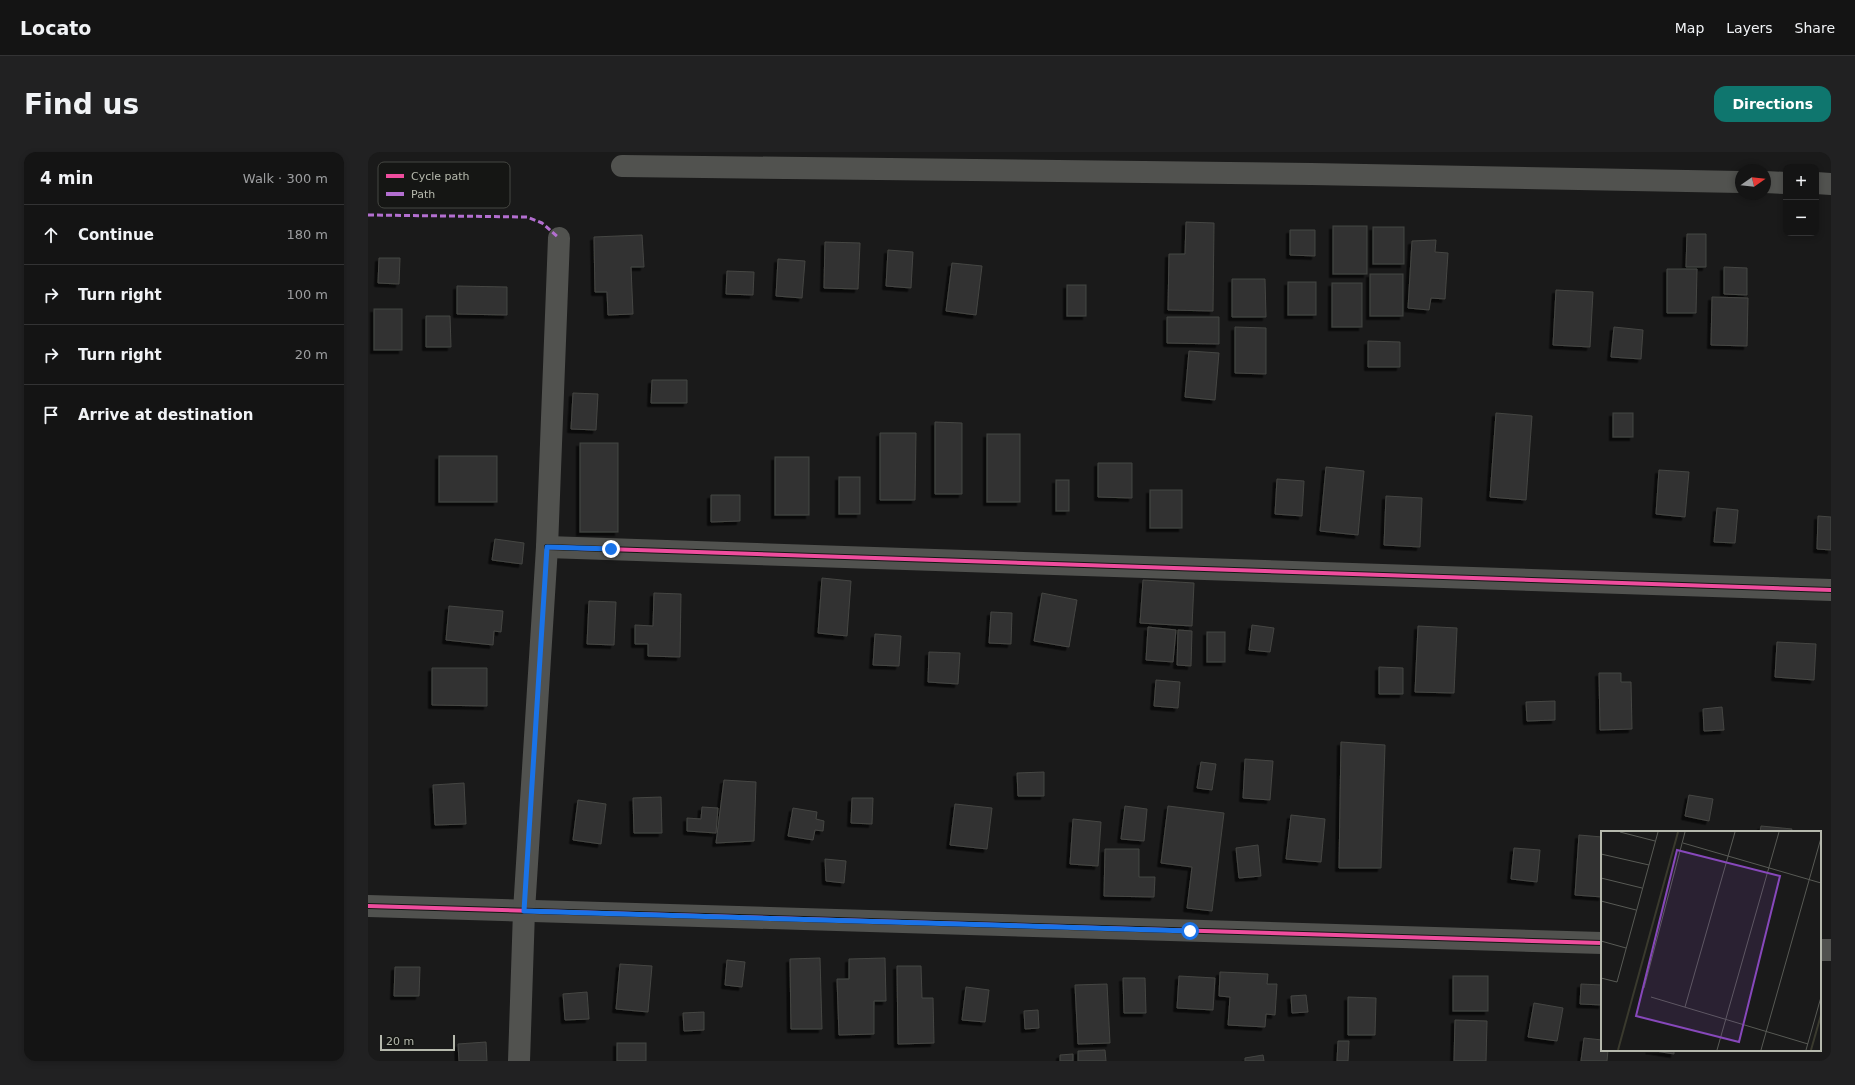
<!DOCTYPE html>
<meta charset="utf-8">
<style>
:root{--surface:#141414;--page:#212122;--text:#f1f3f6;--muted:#9d9ea0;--line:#333334;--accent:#0f766e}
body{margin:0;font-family:"DejaVu Sans",sans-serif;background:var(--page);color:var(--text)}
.controls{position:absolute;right:12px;top:12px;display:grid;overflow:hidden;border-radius:8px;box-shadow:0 2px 6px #0003}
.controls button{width:36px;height:36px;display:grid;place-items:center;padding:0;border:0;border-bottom:1px solid var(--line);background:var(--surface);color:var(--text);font:20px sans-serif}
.compass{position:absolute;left:1367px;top:12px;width:36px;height:36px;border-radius:50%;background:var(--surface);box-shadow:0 2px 6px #0003;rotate:76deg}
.scale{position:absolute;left:12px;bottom:10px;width:75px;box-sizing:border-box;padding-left:4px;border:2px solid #b6b9ad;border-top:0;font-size:11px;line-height:14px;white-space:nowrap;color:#b6b9ad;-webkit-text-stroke:3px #151614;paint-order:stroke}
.stop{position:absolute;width:12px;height:12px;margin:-9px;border:3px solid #1a73e8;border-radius:50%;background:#fff}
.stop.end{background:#1a73e8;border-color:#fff;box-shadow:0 1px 4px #0008}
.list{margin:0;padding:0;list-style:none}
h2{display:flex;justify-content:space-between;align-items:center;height:52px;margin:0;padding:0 16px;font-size:17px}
h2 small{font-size:13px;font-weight:400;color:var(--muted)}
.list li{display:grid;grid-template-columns:26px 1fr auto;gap:12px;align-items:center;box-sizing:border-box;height:60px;padding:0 16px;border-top:1px solid var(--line)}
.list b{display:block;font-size:15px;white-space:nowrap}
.list em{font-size:13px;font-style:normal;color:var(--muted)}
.icon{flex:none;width:22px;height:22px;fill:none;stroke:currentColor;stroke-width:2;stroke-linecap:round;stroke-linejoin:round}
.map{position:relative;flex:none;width:1463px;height:909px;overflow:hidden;border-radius:12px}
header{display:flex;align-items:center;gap:24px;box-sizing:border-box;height:56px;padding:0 20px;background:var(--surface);border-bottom:1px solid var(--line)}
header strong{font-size:19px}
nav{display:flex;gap:22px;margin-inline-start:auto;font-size:14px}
.intro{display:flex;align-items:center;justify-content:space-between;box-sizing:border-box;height:96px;padding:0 24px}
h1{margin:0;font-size:28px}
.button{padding:10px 18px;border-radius:12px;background:var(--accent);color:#fff;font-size:14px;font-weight:700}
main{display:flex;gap:24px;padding:0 24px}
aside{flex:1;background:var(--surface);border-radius:12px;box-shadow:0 2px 6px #0003}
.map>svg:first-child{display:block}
</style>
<header>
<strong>Locato</strong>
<nav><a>Map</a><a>Layers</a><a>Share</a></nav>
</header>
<div class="intro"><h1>Find us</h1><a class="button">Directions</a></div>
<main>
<aside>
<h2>4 min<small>Walk · 300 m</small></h2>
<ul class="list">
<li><svg class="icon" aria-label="ahead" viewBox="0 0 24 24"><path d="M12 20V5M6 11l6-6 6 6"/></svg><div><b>Continue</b></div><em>180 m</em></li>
<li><svg class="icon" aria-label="right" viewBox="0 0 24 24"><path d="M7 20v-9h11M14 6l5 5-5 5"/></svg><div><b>Turn right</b></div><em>100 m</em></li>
<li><svg class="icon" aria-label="right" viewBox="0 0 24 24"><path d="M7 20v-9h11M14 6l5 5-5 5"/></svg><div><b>Turn right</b></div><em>20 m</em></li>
<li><svg class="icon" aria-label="arrive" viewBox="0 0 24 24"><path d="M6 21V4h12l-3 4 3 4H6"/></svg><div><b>Arrive at destination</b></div></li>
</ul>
</aside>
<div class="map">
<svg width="1463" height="909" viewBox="0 0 1463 909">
<defs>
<filter id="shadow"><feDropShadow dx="-3.5" dy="3.5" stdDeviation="0" flood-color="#0009"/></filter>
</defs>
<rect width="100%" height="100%" fill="#1a1a1a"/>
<g fill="#323232" stroke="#454643" filter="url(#shadow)">
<polygon points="818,70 846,71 845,159 800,158 801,102 817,102"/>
<rect x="965" y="74" width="34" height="48"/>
<rect x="1005" y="75" width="31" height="37"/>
<polygon points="922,78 947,78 947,104 922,103"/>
<polygon points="1319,82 1338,82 1338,115 1318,115"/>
<polygon points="274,83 276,115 263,115 265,162 240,163 239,140 227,140 226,85"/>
<polygon points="1068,88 1067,100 1080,101 1077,147 1063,146 1061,158 1040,156 1044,89"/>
<polygon points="457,90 492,91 490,137 456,136"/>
<polygon points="520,98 545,100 543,136 518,134"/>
<polygon points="11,106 32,106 31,132 10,131"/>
<polygon points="410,107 437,109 434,146 408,144"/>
<polygon points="584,111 614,114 608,163 578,159"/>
<polygon points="1356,115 1379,116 1379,143 1356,142"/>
<polygon points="1299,117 1329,117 1328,161 1299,161"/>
<polygon points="359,119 386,120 385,143 358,142"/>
<rect x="1002" y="122" width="33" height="42"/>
<polygon points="864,127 897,127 898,165 864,165"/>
<rect x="920" y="130" width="28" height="33"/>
<rect x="964" y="131" width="30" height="44"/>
<rect x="699" y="133" width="19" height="31"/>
<polygon points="89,134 139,135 139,163 89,162"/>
<polygon points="1188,138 1225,140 1222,195 1185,193"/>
<polygon points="1344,145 1380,146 1379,194 1343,193"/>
<rect x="6" y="157" width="28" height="41"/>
<polygon points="58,164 82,164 83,195 58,195"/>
<polygon points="799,165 851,165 851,192 799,191"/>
<polygon points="867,175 898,176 898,222 867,221"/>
<polygon points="1246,175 1275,178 1273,207 1243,205"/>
<polygon points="1000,189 1032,190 1032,215 1000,215"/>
<polygon points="821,199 851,201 847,248 817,245"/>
<polygon points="284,228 319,228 319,251 283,251"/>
<polygon points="205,241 230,242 228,278 203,277"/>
<polygon points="1128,261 1164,264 1158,348 1122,345"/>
<rect x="1245" y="261" width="20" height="24"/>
<polygon points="567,270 594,271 594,342 567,342"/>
<polygon points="512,281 548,281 547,348 512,348"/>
<rect x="619" y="282" width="33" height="68"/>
<rect x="212" y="291" width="38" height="89"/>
<rect x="71" y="304" width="58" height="46"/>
<rect x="407" y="305" width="34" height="58"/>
<polygon points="730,311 764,311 764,346 730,345"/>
<polygon points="958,315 996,319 990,383 952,379"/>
<polygon points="1291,318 1321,320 1317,365 1288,362"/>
<rect x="471" y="325" width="21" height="37"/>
<polygon points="909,327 936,329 934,364 907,362"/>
<rect x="688" y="328" width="13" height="31"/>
<rect x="782" y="338" width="32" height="38"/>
<polygon points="343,343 372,343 372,369 343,370"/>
<polygon points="1018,344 1054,346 1052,395 1016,393"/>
<polygon points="1349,356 1370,358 1367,391 1346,390"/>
<polygon points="1450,364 1463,365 1463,398 1449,397"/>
<polygon points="127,387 156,391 154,412 124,408"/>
<polygon points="454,426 483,429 479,484 450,481"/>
<polygon points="775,428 826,431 824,474 772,471"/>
<polygon points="286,441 313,442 312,505 280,504 280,492 267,492 267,473 285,474"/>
<polygon points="674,441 709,448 701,495 666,489"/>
<polygon points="221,449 248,450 246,493 219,492"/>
<polygon points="81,454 135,459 133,480 126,479 125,493 78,488"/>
<polygon points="623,460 644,461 643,492 621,491"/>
<polygon points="884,473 906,476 902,500 881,498"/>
<polygon points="1050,474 1089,476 1086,541 1047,540"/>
<polygon points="780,475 808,478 805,510 778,508"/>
<polygon points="810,478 824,479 823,514 809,513"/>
<rect x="839" y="480" width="18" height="30"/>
<polygon points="507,482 533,484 531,514 505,513"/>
<polygon points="1409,490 1448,492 1446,528 1407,525"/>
<polygon points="561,500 592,501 590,532 560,530"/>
<polygon points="1011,515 1035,516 1035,542 1011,542"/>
<polygon points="64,516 119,516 119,554 64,553"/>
<polygon points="1231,521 1253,521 1253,530 1263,530 1264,577 1232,578"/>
<polygon points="788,528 812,530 810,556 786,554"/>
<polygon points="1187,549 1187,568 1159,569 1158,550"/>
<polygon points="1354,555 1356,578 1336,579 1335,557"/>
<polygon points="973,590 1017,593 1013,716 971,716"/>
<polygon points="877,607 905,609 902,648 875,646"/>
<polygon points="833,610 848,612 844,638 829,636"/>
<polygon points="676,620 676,644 650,644 649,621"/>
<polygon points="356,628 388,630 386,689 348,691"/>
<polygon points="96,631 98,672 67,673 65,633"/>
<polygon points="1321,643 1345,647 1341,669 1317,664"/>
<polygon points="293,645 294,681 266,681 265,646"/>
<polygon points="484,646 505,646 504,672 483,671"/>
<polygon points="210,648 238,652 233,692 205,688"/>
<polygon points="587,652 624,656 619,697 582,693"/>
<polygon points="757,654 779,657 776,689 753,687"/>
<polygon points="800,654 856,661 844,759 819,756 824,715 793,711"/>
<polygon points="334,655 350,656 348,681 319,679 319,666 333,667"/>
<polygon points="425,656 449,660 448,667 456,669 455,679 447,678 445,688 420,684"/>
<polygon points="923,663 957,667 953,710 918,707"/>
<polygon points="705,667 733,670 730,714 702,712"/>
<polygon points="1393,674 1424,677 1423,680 1392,680"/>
<polygon points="1211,683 1234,685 1234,745 1207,743"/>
<polygon points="890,693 893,724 871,726 868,696"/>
<polygon points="1146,696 1172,698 1169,730 1143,727"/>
<polygon points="737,697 771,697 771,725 787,725 786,745 736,744"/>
<polygon points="457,707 478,709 476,731 458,729"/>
<polygon points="452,806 454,877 423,877 422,807"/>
<polygon points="517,806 518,849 506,849 506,882 471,883 469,827 481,827 481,807"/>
<polygon points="359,808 377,810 374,835 357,833"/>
<polygon points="252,812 284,814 280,860 248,857"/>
<polygon points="529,814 553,814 554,846 565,846 566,891 530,892"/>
<polygon points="27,815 52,815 51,844 26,844"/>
<polygon points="852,820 900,822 899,832 909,832 907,863 898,862 897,875 860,873 862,845 851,844"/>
<polygon points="811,824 847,826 845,858 809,856"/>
<rect x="1085" y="824" width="35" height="35"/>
<polygon points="755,826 777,826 778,861 756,861"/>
<polygon points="739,832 742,891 710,892 707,833"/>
<polygon points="1213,832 1234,833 1234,853 1212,852"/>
<polygon points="598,835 621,838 617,870 594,868"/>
<polygon points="219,840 221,867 197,868 195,842"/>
<polygon points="938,843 940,860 924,861 923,844"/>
<polygon points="980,845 1008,846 1007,883 980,883"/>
<polygon points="1166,851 1195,856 1189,889 1160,885"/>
<polygon points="670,858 671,876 657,877 656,859"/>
<polygon points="336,860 336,878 316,879 315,861"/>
<polygon points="1087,868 1119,869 1118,909 1086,909"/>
<polygon points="1216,886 1234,888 1234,898 1240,898 1239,909 1213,909"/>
<polygon points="970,889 981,889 980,909 969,909"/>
<polygon points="118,890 119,909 91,909 90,892"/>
<rect x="249" y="891" width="29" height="18"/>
<polygon points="737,898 738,909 710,909 710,899"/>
<polygon points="1281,898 1306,898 1306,902"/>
<polygon points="705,902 705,909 692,909 692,903"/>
<polygon points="895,903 896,909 877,909 877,906"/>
</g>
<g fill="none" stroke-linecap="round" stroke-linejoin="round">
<g stroke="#51524f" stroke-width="22">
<polyline points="254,14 943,22 1373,30"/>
<polyline points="1397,30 1418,31"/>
<polyline points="1448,31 1463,32"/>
<polyline points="179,395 1463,438"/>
<polyline points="0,754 1234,791"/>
<polyline points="1452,798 1463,798"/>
<polyline points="151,909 156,759 179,395 191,86"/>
</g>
<polyline stroke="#b36fd0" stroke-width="3" stroke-dasharray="6 3" stroke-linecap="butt" points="0,63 159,65 174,71 191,86"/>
<g stroke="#151614" stroke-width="6">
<g id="cycleway">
<polyline points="179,395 1463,438"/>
<polyline points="0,754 1234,791"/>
</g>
</g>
<use href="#cycleway" stroke="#ef4d9e" stroke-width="4"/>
</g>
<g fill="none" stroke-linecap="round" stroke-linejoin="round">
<polyline stroke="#1a73e8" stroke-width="5" points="243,397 179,395 156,759 822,779"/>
</g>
<g transform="translate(1233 679)">
<rect width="220" height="220" fill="#1a1a1a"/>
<path fill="none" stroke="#3a3a2e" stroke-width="2" d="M17 219 77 1M210 219 220 184"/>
<path fill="none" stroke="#585a55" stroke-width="1" d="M19 1 54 10M82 12 220 52M0 23 48 34M0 47 41 57M0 70 35 79M0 110 25 117M0 147 16 151 57 1M43 157 84 1M50 166 207 213M84 176 134 1M116 219 178 1M160 219 220 7M205 219 220 166"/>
<path fill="#8748bb" fill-opacity="0.15" stroke="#8748bb" stroke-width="2" d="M76 19 179 45 138 211 35 185Z"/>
<rect width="220" height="220" fill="none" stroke="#b6b9ad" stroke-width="2"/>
</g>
<rect x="10" y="10" width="132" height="46" rx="6" fill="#151614" stroke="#454742" stroke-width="1"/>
<rect x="18" y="22" width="18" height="4" fill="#ef4d9e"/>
<rect x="18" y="40" width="18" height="4" fill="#b36fd0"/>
<g font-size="11" fill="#b6b9ad">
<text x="43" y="28">Cycle path</text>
<text x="43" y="46">Path</text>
</g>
</svg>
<div class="controls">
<button>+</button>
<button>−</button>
</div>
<svg class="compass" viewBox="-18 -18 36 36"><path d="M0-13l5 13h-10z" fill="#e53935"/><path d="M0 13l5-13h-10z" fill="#9d9ea0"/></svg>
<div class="scale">20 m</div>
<div class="stop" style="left:822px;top:779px"></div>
<div class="stop end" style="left:243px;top:397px"></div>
</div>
</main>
